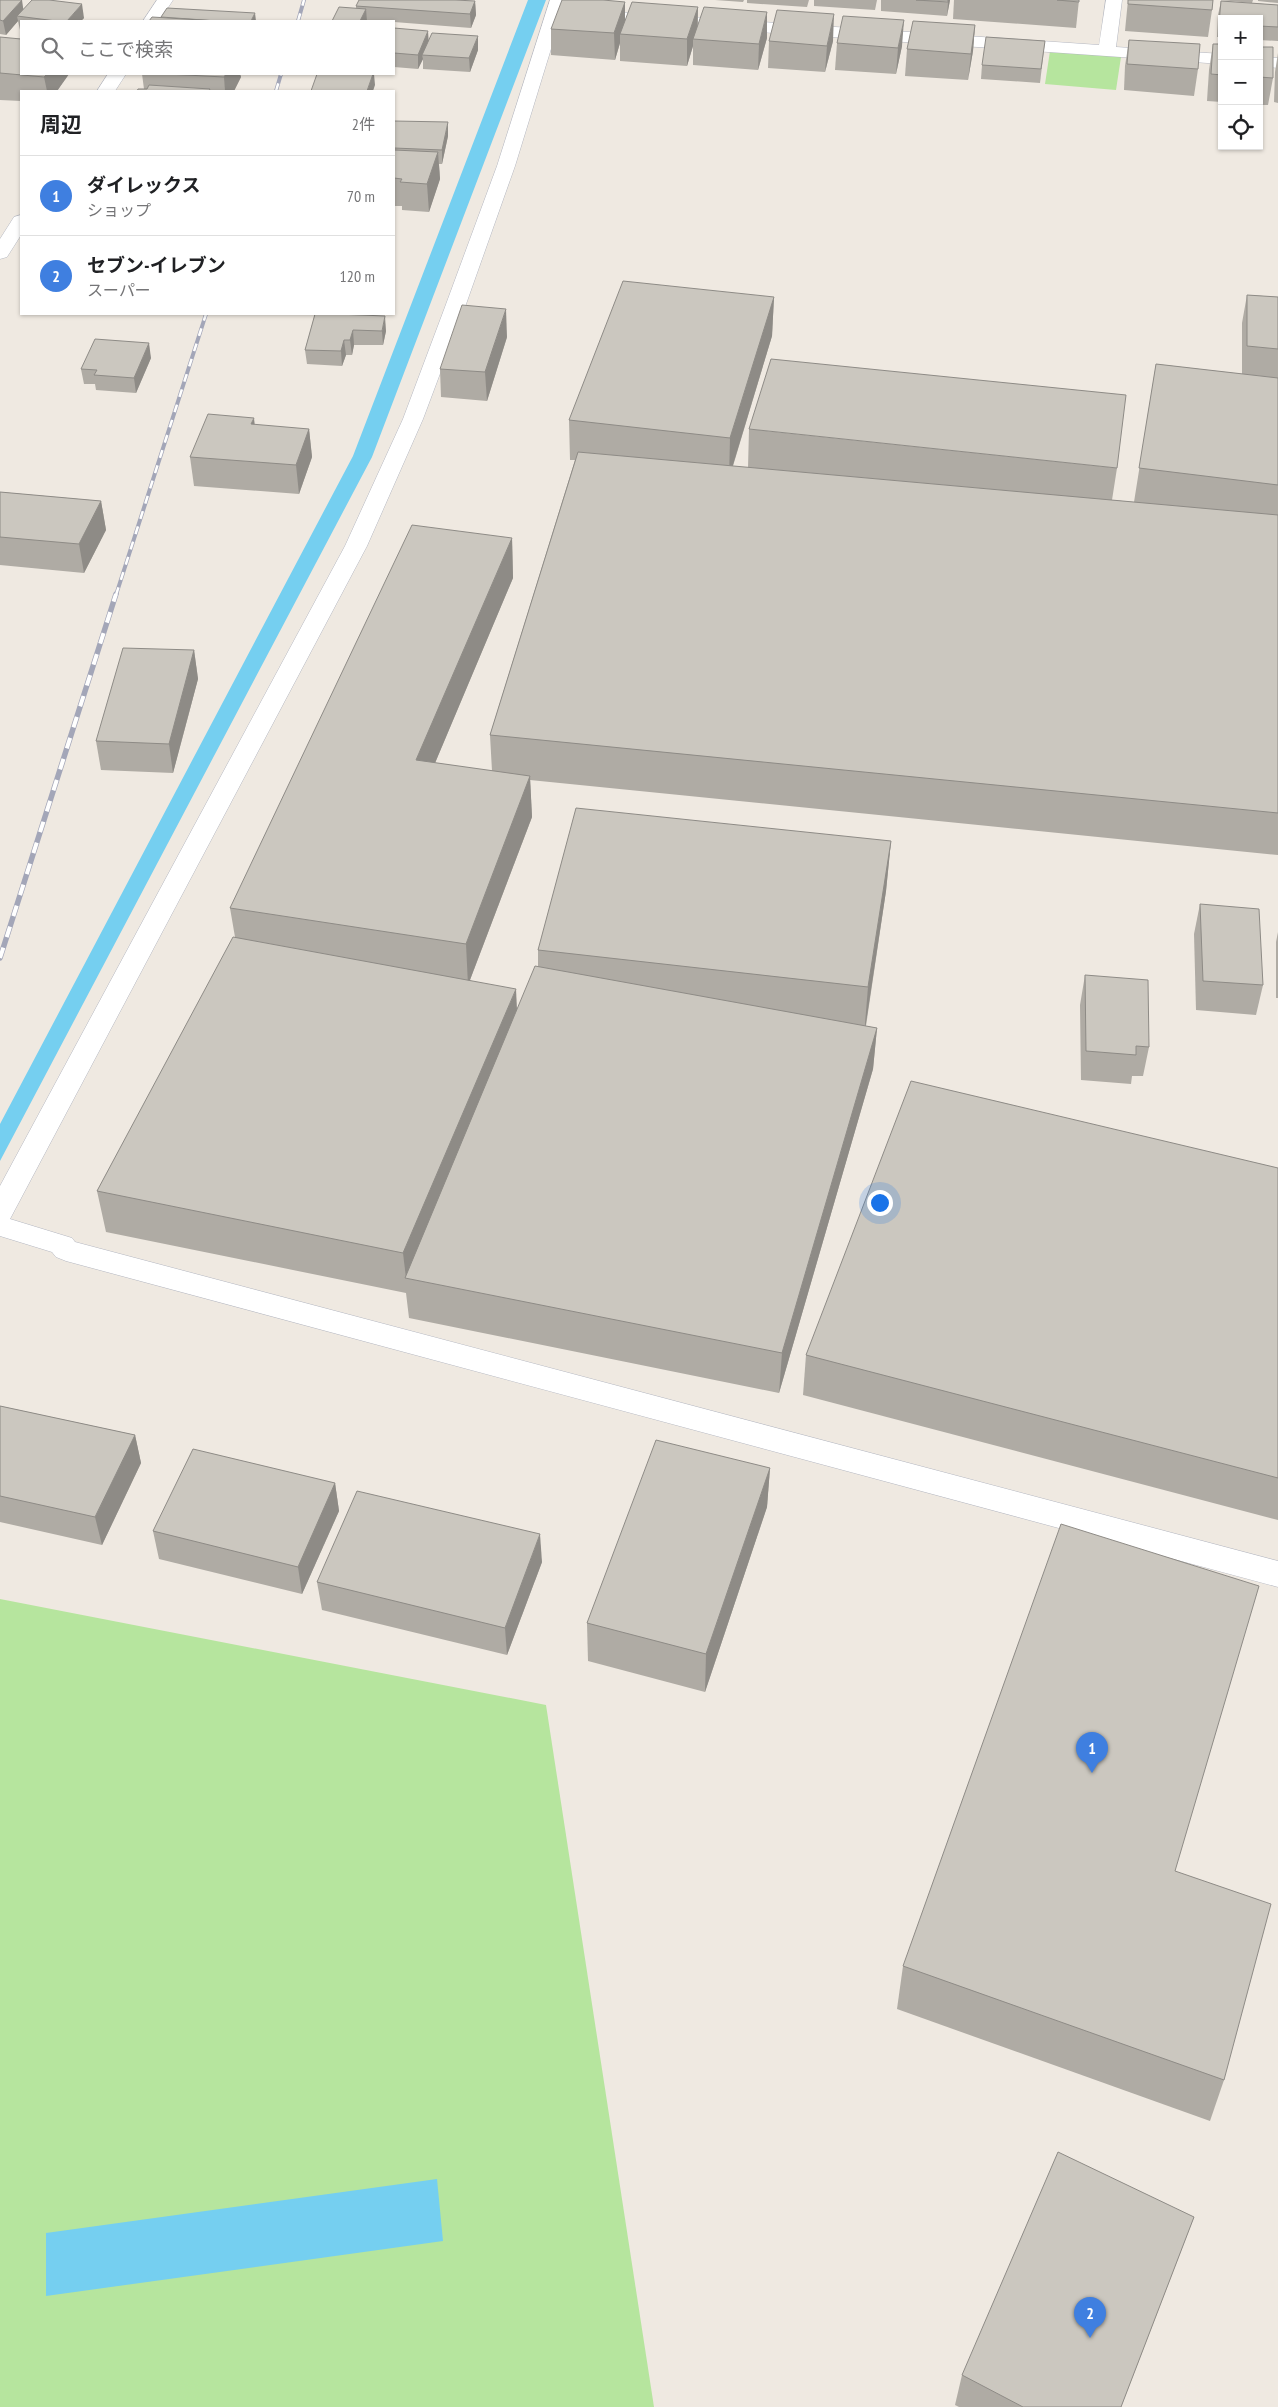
<!DOCTYPE html>
<html lang="ja">
<meta charset="utf-8">
<style>
:root{--surface:#fff;--page:#f6f6f6;--text:#202124;--muted:#757577;--line:#e0e0e0;--accent:#1a73e8}
body{margin:0;font-family:"PT Sans Narrow","Noto Sans JP",sans-serif;background:var(--page);color:var(--text)}
.controls{position:absolute;right:15px;top:15px;display:grid;overflow:hidden;border-radius:0px;box-shadow:0 1px 4px #0004}
.controls button{width:45px;height:45px;display:grid;place-items:center;padding:0;border:0;border-bottom:1px solid var(--line);background:var(--surface);color:var(--text);font:25px sans-serif}
.you{position:absolute;left:879px;top:1202px;width:18px;height:18px;margin:-12px;border:4px solid #fff;border-radius:50%;background:#1a73e8;box-shadow:0 0 0 8px #1a73e833}
.badge{display:grid;place-items:center;width:32px;height:32px;border-radius:50%;background:var(--accent);color:#fff;font-size:16px;font-weight:700}
.pin{position:absolute;translate:-50% -41px;filter:drop-shadow(0 1px 2px #0008)}
.pin::after{content:'';position:absolute;top:26px;width:18px;height:15px;background:inherit;clip-path:polygon(0 0,100% 0,50% 100%)}
.list{margin:0;padding:0;list-style:none}
h2{display:flex;justify-content:space-between;align-items:center;height:65px;margin:0;padding:0 20px;font-size:21px}
h2 small{font-size:16px;font-weight:400;color:var(--muted)}
.list li{display:grid;grid-template-columns:32px 1fr auto;gap:15px;align-items:center;box-sizing:border-box;height:80px;padding:0 20px;border-top:1px solid var(--line)}
.list b{display:block;font-size:19px;white-space:nowrap}
.list p{margin:0;font-size:16px;white-space:nowrap;color:var(--muted)}
.list em{font-size:16px;font-style:normal;color:var(--muted)}
.icon{flex:none;width:28px;height:28px;fill:none;stroke:currentColor;stroke-width:2;stroke-linecap:round;stroke-linejoin:round}
.map{position:relative;flex:none;width:1278px;height:2407px;overflow:hidden}
.search{position:absolute;background:var(--surface);box-shadow:0 1px 4px #0004;left:20px;top:20px;width:375px;height:55px;display:flex;align-items:center;gap:12px;box-sizing:border-box;padding:0 18px;border-radius:0px;color:var(--muted);font-size:19px}
.panel{position:absolute;background:var(--surface);box-shadow:0 1px 4px #0004;left:20px;top:90px;width:375px;height:225px;border-radius:0px}
.map>svg:first-child{display:block}
</style>
<div class="map">
<svg width="1278" height="2407" viewBox="0 0 1278 2407">
<rect width="100%" height="100%" fill="#efe9e1"/>
<g fill="#b6e59e">
<polygon points="1050,51 1121,57 1116,90 1045,84"/>
<polygon points="0,1599 546,1705 654,2407 0,2407"/>
</g>
<g fill="#75cff0">
<polygon points="528,0 546,0 372,457 0,1161 0,1124 353,456"/>
<polygon points="437,2179 443,2241 46,2296 46,2233"/>
</g>
<g fill="none" stroke-linecap="round" stroke-linejoin="round">
<g stroke="#b4b7c1" stroke-width="1">
<g id="minor">
<polygon points="157,0 173,0 159,21 143,21"/>
<polygon points="550,0 566,0 515,166 465,307 423,419 367,546 10,1219 72,1238 75,1242 1278,1561 1278,1587 66,1261 56,1257 52,1252 0,1236 0,1186 345,546 403,419 445,307 497,166"/>
<polygon points="1106,0 1122,0 1116,47 1222,54 1222,64 587,20 581,19 579,15 581,11 587,10 1099,45"/>
<polygon points="1259,56 1278,58 1278,68 1259,66"/>
<polygon points="108,74 126,74 115,91 97,91"/>
<polygon points="21,215 21,235 7,257 0,259 0,239 14,217"/>
</g>
</g>
<use href="#minor" fill="#fff" fill-rule="evenodd"/>
<g stroke="#a3a6b8" stroke-width="4">
<g id="rail-far1">
<polyline points="298,21 304,0"/>
<polyline points="276,91 281,74"/>
<polyline points="116,595 206,314"/>
</g>
</g>
<g stroke="#a3a6b8" stroke-width="5.5">
<polyline id="rail" points="0,958 116,594"/>
</g>
<use href="#rail-far1" stroke="#fff" stroke-width="2.5" stroke-dasharray="8" stroke-linecap="butt"/>
<use href="#rail" stroke="#fff" stroke-width="4" stroke-dasharray="11" stroke-linecap="butt"/>
</g>
<g fill="#afaba4">
<polygon points="0,0 24,9 84,18 81,21 21,21 21,30 20,30 18,21 6,35 0,34"/>
<polygon points="715,0 744,0 743,2"/>
<polygon points="747,0 809,0 807,7 747,3"/>
<polygon points="814,0 877,0 875,10 814,6"/>
<polygon points="881,0 950,0 947,16 881,11"/>
<polygon points="954,0 1079,0 1076,28 953,19"/>
<polygon points="1128,0 1213,0 1212,10 1208,37 1125,31"/>
<polygon points="1220,0 1253,0 1252,3"/>
<polygon points="1258,0 1278,0 1278,3 1258,1"/>
<polygon points="475,1 476,15 471,28 394,22 394,21 367,20 367,21 332,21 356,8 356,6"/>
<polygon points="1221,1 1278,5 1278,41 1259,40 1259,19 1222,19 1222,37 1217,37 1218,15"/>
<polygon points="625,2 625,20 698,7 698,26 767,38 758,70 693,65 693,46 687,66 620,61 620,43 615,60 551,55 551,29"/>
<polygon points="975,25 973,51 968,80 905,76 907,49"/>
<polygon points="394,28 429,40 478,50 470,72 423,69 423,59 418,69 394,67"/>
<polygon points="0,37 69,74 57,91 21,91 21,101 0,100"/>
<polygon points="1129,40 1198,69 1194,96 1124,90 1125,66"/>
<polygon points="769,41 833,41 825,72 768,68"/>
<polygon points="1045,41 1040,83 981,79 982,65"/>
<polygon points="837,43 902,46 896,74 835,70"/>
<polygon points="1213,44 1222,44 1222,102 1207,101 1209,70"/>
<polygon points="1259,47 1273,78 1268,105 1259,105"/>
<polygon points="1278,53 1278,103 1274,102 1275,72"/>
<polygon points="142,74 240,74 241,77 234,91 137,91 144,89"/>
<polygon points="394,121 448,136 442,164 439,164 440,179 429,212 402,210 402,206 394,206"/>
<polygon points="1247,295 1278,297 1278,855 530,780 532,817 470,980 517,1011 538,967 538,950 891,841 886,891 866,1026 877,1028 873,1069 779,1393 409,1318 406,1293 106,1232 97,1191 235,937 230,908 512,538 513,578 435,763 492,771 490,735 575,460 570,460 569,420 774,297 772,336 733,466 748,468 749,429 1117,468 1112,500 1134,502 1156,364 1242,374 1242,323"/>
<polygon points="315,314 386,331 383,345 354,345 352,355 346,355 342,366 307,364 305,350"/>
<polygon points="507,337 487,401 441,397 440,369"/>
<polygon points="151,358 136,393 96,390 95,384 84,384 81,369"/>
<polygon points="254,425 309,429 312,457 299,494 194,486 190,457"/>
<polygon points="0,492 101,501 106,530 84,573 0,565"/>
<polygon points="194,650 198,679 173,773 101,770 96,741"/>
<polygon points="1200,904 1263,985 1256,1015 1196,1010 1194,934"/>
<polygon points="1278,932 1278,998 1276,998 1276,942"/>
<polygon points="1085,975 1149,1047 1143,1076 1132,1076 1131,1084 1081,1080 1080,1005"/>
<polygon points="1278,1168 1278,1520 803,1395 806,1355"/>
<polygon points="0,1406 135,1435 141,1463 102,1545 0,1522"/>
<polygon points="770,1468 767,1507 705,1692 588,1661 587,1623"/>
<polygon points="335,1483 339,1511 302,1594 159,1559 153,1531"/>
<polygon points="542,1562 507,1655 322,1610 317,1582"/>
<polygon points="1175,1871 1224,2080 1210,2121 897,2009 903,1966"/>
<polygon points="1194,2217 1121,2407 959,2407 955,2405 962,2375"/>
</g>
<g fill="#8e8b86">
<polygon points="22,0 24,14 17,16 18,21 6,35 3,21"/>
<polygon points="948,0 950,0 947,16 948,2"/>
<polygon points="475,1 476,15 471,28 470,14"/>
<polygon points="625,2 625,28 620,34 620,43 615,60 614,33"/>
<polygon points="82,4 84,18 81,21 67,21"/>
<polygon points="698,7 697,33 693,39 693,46 687,66 687,39"/>
<polygon points="366,9 367,21 360,21"/>
<polygon points="767,12 767,38 758,70 759,44"/>
<polygon points="255,13 256,21 251,21"/>
<polygon points="834,14 833,41 825,72 827,46"/>
<polygon points="904,20 902,46 896,74 898,48"/>
<polygon points="975,25 973,51 968,80 971,54"/>
<polygon points="428,31 429,45 422,55 423,59 418,69 418,55"/>
<polygon points="478,36 478,50 470,72 469,58"/>
<polygon points="47,74 69,74 57,91 47,91 44,77"/>
<polygon points="226,74 240,74 241,77 234,91 225,91 224,77"/>
<polygon points="373,74 374,74 375,85 373,91 367,91"/>
<polygon points="448,122 448,136 442,164 442,150"/>
<polygon points="438,152 440,179 429,212 427,184"/>
<polygon points="774,297 772,336 729,478 730,438"/>
<polygon points="506,309 507,337 487,401 485,372"/>
<polygon points="385,316 386,331 383,345 382,331"/>
<polygon points="353,330 354,345 352,355 350,340"/>
<polygon points="344,340 346,355 342,366 341,351"/>
<polygon points="149,343 151,358 136,393 134,378"/>
<polygon points="254,418 257,446 251,424"/>
<polygon points="309,429 312,457 299,494 296,465"/>
<polygon points="101,501 106,530 84,573 79,544"/>
<polygon points="512,538 513,578 419,801 416,760"/>
<polygon points="194,650 198,679 173,773 169,744"/>
<polygon points="530,776 532,817 468,985 466,944"/>
<polygon points="891,841 886,891 864,1036 868,987"/>
<polygon points="516,989 518,1030 406,1278 403,1253"/>
<polygon points="877,1028 873,1069 779,1393 782,1353"/>
<polygon points="135,1435 141,1463 102,1545 95,1517"/>
<polygon points="770,1468 767,1507 705,1692 706,1654"/>
<polygon points="335,1483 339,1511 302,1594 298,1567"/>
<polygon points="540,1534 542,1562 507,1655 505,1628"/>
</g>
<g fill="#cbc7bf" stroke="#8e8b86">
<polygon points="0,0 22,0 3,21 0,20"/>
<polygon points="32,0 49,0 82,4 67,21 56,21 17,16"/>
<polygon points="359,0 455,0 475,1 470,14 356,6"/>
<polygon points="562,0 603,0 625,2 614,33 551,29"/>
<polygon points="916,0 948,0 948,2"/>
<polygon points="1057,0 1079,0 1079,2"/>
<polygon points="1128,0 1213,0 1212,10 1128,4"/>
<polygon points="1221,1 1278,5 1278,27 1259,26 1259,19 1222,19 1222,23 1219,23"/>
<polygon points="632,2 698,7 687,39 620,34"/>
<polygon points="339,7 366,9 360,21 332,21"/>
<polygon points="704,7 767,12 759,44 693,39"/>
<polygon points="167,8 255,13 251,21 217,21 161,17"/>
<polygon points="777,10 834,14 827,46 769,41"/>
<polygon points="843,16 904,20 898,48 837,43"/>
<polygon points="152,17 217,21 149,21"/>
<polygon points="913,21 975,25 971,54 907,49"/>
<polygon points="394,28 428,31 418,55 394,53"/>
<polygon points="432,33 478,36 469,58 422,55"/>
<polygon points="0,37 21,39 21,74 47,74 44,77 0,73"/>
<polygon points="986,37 1045,41 1041,69 982,65"/>
<polygon points="1129,40 1200,44 1198,69 1127,64"/>
<polygon points="1213,44 1222,44 1222,75 1211,74"/>
<polygon points="1259,47 1273,47 1273,78 1259,77"/>
<polygon points="167,74 226,74 224,77"/>
<polygon points="317,74 373,74 367,91 311,91"/>
<polygon points="149,85 210,89 209,91 137,91 138,89 147,89"/>
<polygon points="394,121 448,122 442,150 394,148"/>
<polygon points="394,150 438,152 427,184 400,182 402,179 394,178"/>
<polygon points="623,281 774,297 730,438 569,420"/>
<polygon points="1247,295 1278,297 1278,349 1247,346"/>
<polygon points="462,305 506,309 485,372 440,369"/>
<polygon points="315,314 337,314 385,316 382,331 353,330 350,340 344,340 341,351 305,350"/>
<polygon points="95,339 149,343 134,378 94,375 97,370 81,369"/>
<polygon points="771,359 1126,395 1117,468 749,429"/>
<polygon points="1156,364 1278,378 1278,485 1139,468"/>
<polygon points="208,414 254,418 251,424 309,429 296,465 190,457"/>
<polygon points="578,452 1278,515 1278,813 490,735"/>
<polygon points="0,492 101,501 79,544 0,537"/>
<polygon points="412,525 512,538 416,760 530,776 466,944 230,908"/>
<polygon points="123,648 194,650 169,744 96,741"/>
<polygon points="576,808 891,841 868,987 538,950"/>
<polygon points="1200,904 1259,909 1263,985 1203,981"/>
<polygon points="233,937 516,989 403,1253 97,1191"/>
<polygon points="535,966 877,1028 782,1353 405,1278"/>
<polygon points="1085,975 1148,980 1149,1047 1136,1046 1136,1055 1086,1051"/>
<polygon points="911,1081 1278,1168 1278,1478 806,1355"/>
<polygon points="0,1406 135,1435 95,1517 0,1496"/>
<polygon points="656,1440 770,1468 706,1654 587,1623"/>
<polygon points="193,1449 335,1483 298,1567 153,1531"/>
<polygon points="357,1491 540,1534 505,1628 317,1582"/>
<polygon points="1061,1524 1259,1586 1175,1871 1271,1904 1224,2080 903,1966"/>
<polygon points="1058,2152 1194,2217 1121,2407 1023,2407 962,2375"/>
</g>
</svg>
<div class="controls">
<button>+</button>
<button>−</button>
<button><svg class="icon" aria-label="locate" viewBox="0 0 24 24"><circle cx="12" cy="12" r="6"/><path d="M12 2v4M12 18v4M2 12h4M18 12h4"/></svg></button>
</div>
<div class="you"></div>
<div class="pin badge" style="left:1092px;top:1773px;background:#3f7fe0">1</div>
<div class="pin badge" style="left:1090px;top:2338px;background:#3f7fe0">2</div>
<div class="search"><svg class="icon" aria-label="search" viewBox="0 0 24 24"><circle cx="10" cy="10" r="6"/><path d="M15 15l6 6"/></svg>ここで検索</div>
<section class="panel">
<h2>周辺<small>2件</small></h2>
<ul class="list">
<li><span class="badge" style="background:#3f7fe0">1</span><div><b>ダイレックス</b><p>ショップ</p></div><em>70 m</em></li>
<li><span class="badge" style="background:#3f7fe0">2</span><div><b>セブン-イレブン</b><p>スーパー</p></div><em>120 m</em></li>
</ul>
</section>
</div>
